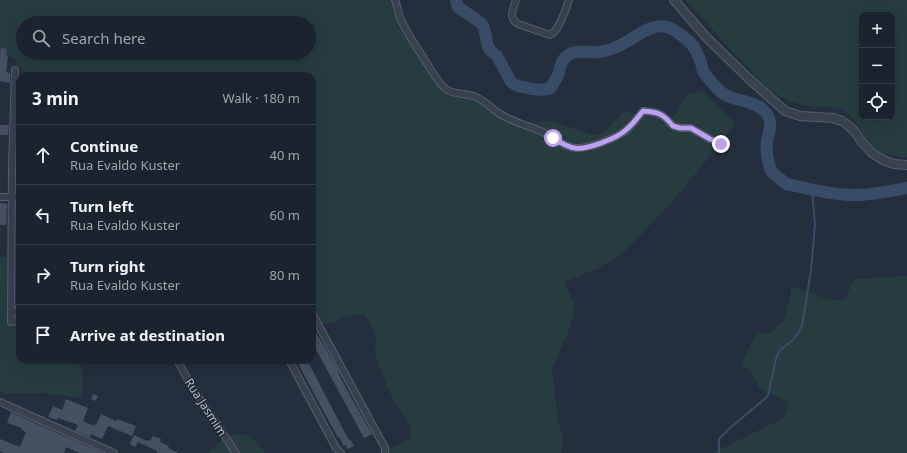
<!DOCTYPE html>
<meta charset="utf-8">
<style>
:root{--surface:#1b232e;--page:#242b36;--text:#f1f3f6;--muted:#a0a4aa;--line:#39404a}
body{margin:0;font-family:"Noto Sans",sans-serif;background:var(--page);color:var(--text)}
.controls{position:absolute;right:12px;top:12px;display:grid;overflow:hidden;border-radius:8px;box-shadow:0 4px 16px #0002}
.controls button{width:36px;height:36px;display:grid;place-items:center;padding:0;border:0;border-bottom:1px solid var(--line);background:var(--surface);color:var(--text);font:20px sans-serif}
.stop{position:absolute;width:12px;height:12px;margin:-9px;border:3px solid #bca0f2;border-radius:50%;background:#fff}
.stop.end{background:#bca0f2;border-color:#fff;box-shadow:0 1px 4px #0008}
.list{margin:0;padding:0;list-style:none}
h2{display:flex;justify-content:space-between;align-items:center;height:52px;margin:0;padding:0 16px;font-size:17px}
h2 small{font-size:13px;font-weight:400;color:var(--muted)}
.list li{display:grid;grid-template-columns:26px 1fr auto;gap:12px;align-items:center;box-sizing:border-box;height:60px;padding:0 16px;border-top:1px solid var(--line)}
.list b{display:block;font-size:15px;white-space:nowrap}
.list p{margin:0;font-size:13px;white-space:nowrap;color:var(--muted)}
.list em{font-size:13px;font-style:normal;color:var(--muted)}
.icon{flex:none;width:22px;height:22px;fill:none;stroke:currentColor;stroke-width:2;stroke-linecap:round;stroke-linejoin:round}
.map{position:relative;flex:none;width:907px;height:453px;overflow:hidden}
.search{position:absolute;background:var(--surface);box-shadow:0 4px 16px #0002;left:16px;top:16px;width:300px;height:44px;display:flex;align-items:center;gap:10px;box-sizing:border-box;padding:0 14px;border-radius:22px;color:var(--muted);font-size:15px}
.panel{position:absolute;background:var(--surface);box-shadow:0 4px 16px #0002;left:16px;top:72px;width:300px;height:292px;border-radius:12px}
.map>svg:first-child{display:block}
</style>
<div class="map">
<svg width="907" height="453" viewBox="0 0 907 453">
<rect width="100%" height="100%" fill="#242f3e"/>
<g fill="#263c3f" fill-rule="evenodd">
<path d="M0 0H396L397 3 433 68 445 86 449 89 456 90 475 92 482 99 513 119 529 123 553 121 594 135 603 134 624 111 671 120 688 94 704 92 735 123 711 155 671 203 625 251 597 269 565 281 574 306 573 316 568 332 552 369 558 422 563 435 561 453H380L410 439 411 428 404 415 396 404 388 389 379 367 375 352 376 339 371 325 363 314 348 315 332 323 324 324 318 321 312 310V76H24L19 64 13 57 0 55ZM23 23H309V53H23Z"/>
<path d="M685 0H907V157C878 157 874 148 858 126 854 120 850 114 843 110 832 105 822 107 810 106 790 104 773 94 759 80ZM862 15H892V117H862Z"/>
<polygon points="7,257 9,319 20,319 20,360 74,360 83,369 82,398 45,393 7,394 0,392 0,258"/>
<polygon points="907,276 907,453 713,453 784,418 788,408 788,402 758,387 754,376 741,364 756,333 770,333 783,322 791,296 791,287 804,290 829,300 845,299 854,279"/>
<path d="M235 434 250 436 260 445 265 453H209C218 443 221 439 235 434Z"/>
</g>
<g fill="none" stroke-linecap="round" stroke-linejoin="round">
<polyline stroke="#394c67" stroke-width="2" points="719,453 719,439 730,428 768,396 776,358 780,350 794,339 802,326 811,270 815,225 812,189"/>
<path stroke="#394c67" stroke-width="12" d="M456 0 458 7 481 23 484 28 488 46 490 50 497 56 511 82C517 88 544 92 551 88 553 84 556 79 558 75 560 68 561 60 567 56 575 49 589 53 599 52 604 51 610 50 614 48 632 42 653 18 672 29 680 34 690 40 695 49 697 53 700 58 701 63 702 65 702 69 703 71 707 78 716 87 721 92 735 103 756 99 767 114 773 124 769 131 767 141 766 150 768 162 771 171L786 184 791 185C811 189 831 195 852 195 869 196 890 191 907 188"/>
</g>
<g fill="#455162">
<polygon points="1,48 7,49 6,56 8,56 6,72 10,73 10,83 0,81 0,56"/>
<polygon points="0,125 9,125 8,135 0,135"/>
<polygon points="0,203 7,204 6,225 0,225"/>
<polygon points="312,326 323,344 339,372 338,372 342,381 372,434 364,438 312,342"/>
<polygon points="298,360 307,360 344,431 349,440 350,439 354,446 347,449 346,445 344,446 339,437 338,438 303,373 298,363 300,362"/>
<polygon points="93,394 98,396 96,401 91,399"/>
<polygon points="66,399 88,408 83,421 94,426 95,424 96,425 101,414 116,421 117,419 136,426 132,436 108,426 102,439 91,434 90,437 75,431 78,425 58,418 57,420 48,417 53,406 62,410"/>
<polygon points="11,412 35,423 103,453 80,453 66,447 64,453 4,453 0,451 0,439 20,447 26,432 21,430 22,428 7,423"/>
<polygon points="134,435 147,441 147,440 150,441 153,436 161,439 160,442 169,446 168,448 178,453 157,453 157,451 138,442 135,447 130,444"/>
</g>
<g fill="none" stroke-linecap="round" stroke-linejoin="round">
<g stroke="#565f6c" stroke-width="8">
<g id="minor">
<path d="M395 0C397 5 398 10 399 15 405 32 417 47 426 62 432 71 438 83 446 89 455 96 468 92 478 98 486 102 492 109 500 114 516 124 536 127 552 137 560 142 567 148 577 148 590 148 614 139 625 131 632 126 638 117 643 111 659 112 663 114 673 126L680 128H691L710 139 721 144"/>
<path d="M516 0C513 9 508 18 518 24L550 35C560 30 565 10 569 0"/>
<polyline points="15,70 12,167 11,322 20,321"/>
<polyline points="0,197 20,197"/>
<polyline points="12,313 16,312 20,307"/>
<polyline points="312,313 385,448 385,453"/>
<polyline points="177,360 192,387 236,453"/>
<polyline points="289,360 336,448 341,453"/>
<polyline points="0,402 114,453"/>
</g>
</g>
<g stroke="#565f6c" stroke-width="10">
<polyline id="tertiary" points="674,0 706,37 747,77 785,111 800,116 833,118 842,121 849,126 855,132 862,142 872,153 883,160 894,164 907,165"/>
</g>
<use href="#minor" stroke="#38414e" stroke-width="6"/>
<use href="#tertiary" stroke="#38414e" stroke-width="8"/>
</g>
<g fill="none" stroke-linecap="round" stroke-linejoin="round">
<path stroke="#bca0f2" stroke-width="5" d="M553 138C560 142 566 147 575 148 587 150 618 138 627 129 633 124 638 117 643 111 659 112 663 114 673 126L680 128H691L710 139 721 144"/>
</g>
<g text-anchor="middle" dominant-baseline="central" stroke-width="3" stroke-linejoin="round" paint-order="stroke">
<g font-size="12" fill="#b4bcc9" stroke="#1d2633">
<text transform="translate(206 407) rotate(57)">Rua Jasmim</text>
</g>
</g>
</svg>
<div class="controls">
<button>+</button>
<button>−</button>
<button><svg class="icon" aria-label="locate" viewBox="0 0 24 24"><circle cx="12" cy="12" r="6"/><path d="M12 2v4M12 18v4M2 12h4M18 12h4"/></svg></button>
</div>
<div class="stop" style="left:553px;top:138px"></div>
<div class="stop end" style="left:721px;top:144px"></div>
<div class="search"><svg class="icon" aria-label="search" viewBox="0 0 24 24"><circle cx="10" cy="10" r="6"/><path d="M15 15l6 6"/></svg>Search here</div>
<section class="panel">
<h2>3 min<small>Walk · 180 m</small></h2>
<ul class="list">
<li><svg class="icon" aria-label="ahead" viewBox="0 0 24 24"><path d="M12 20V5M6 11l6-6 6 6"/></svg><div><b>Continue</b><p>Rua Evaldo Kuster</p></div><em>40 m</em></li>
<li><svg class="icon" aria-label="left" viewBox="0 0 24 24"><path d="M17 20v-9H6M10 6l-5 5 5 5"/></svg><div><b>Turn left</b><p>Rua Evaldo Kuster</p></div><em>60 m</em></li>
<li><svg class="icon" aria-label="right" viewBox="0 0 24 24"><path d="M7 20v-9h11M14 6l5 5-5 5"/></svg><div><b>Turn right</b><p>Rua Evaldo Kuster</p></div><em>80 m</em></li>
<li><svg class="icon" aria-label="arrive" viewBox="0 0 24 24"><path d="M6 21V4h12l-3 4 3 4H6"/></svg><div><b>Arrive at destination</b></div></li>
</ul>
</section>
</div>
